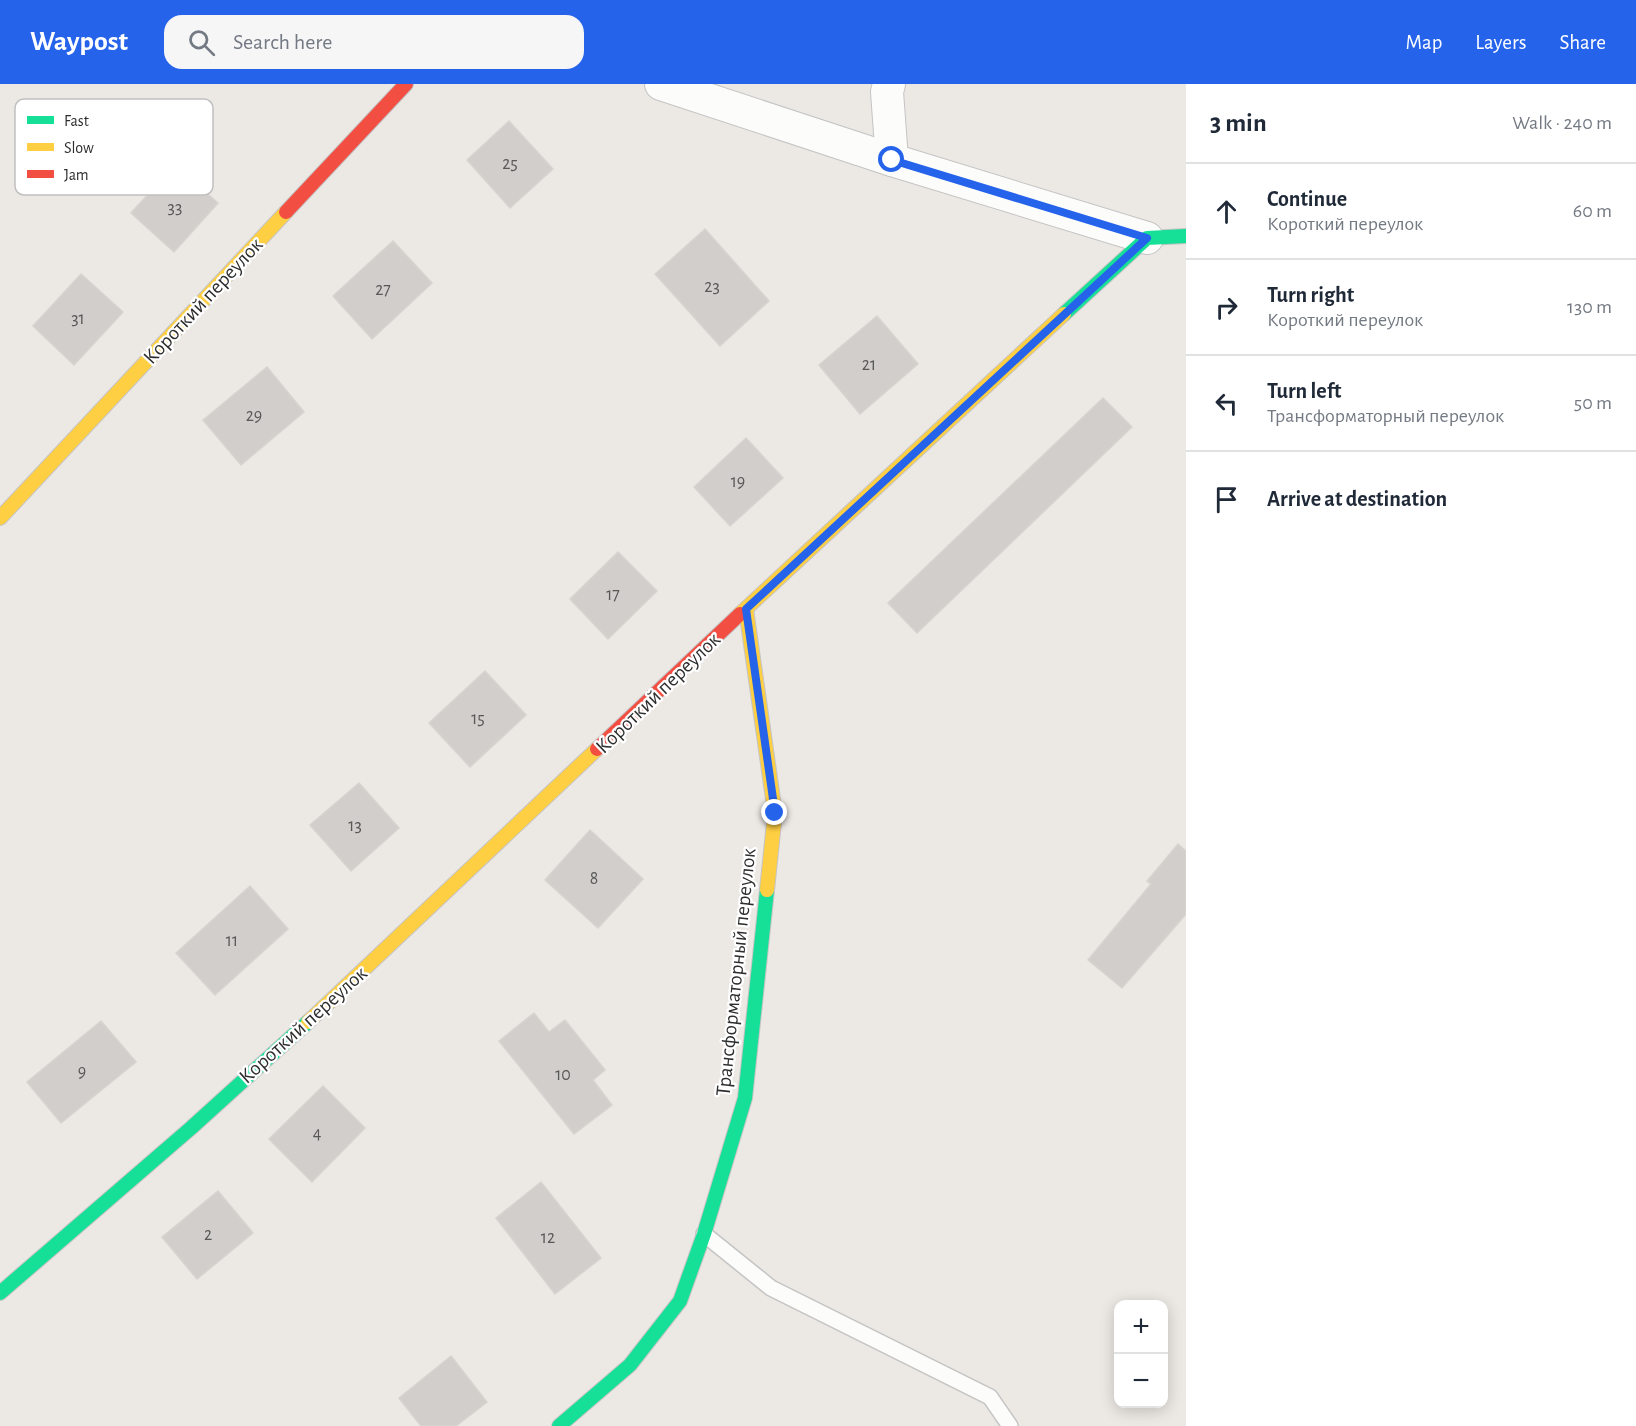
<!DOCTYPE html>
<meta charset="utf-8">
<style>
:root{--surface:#fff;--page:#f6f6f7;--text:#1f2937;--muted:#747a83;--line:#e0e1e3;--accent:#2563eb}
body{margin:0;font-family:"Alegreya Sans",sans-serif;background:var(--page);color:var(--text)}
.controls{position:absolute;right:18px;bottom:18px;display:grid;overflow:hidden;border-radius:12px;box-shadow:0 3px 15px #0003}
.controls button{width:54px;height:54px;display:grid;place-items:center;padding:0;border:0;border-bottom:2px solid var(--line);background:var(--surface);color:var(--text);font:30px sans-serif}
.stop{position:absolute;width:18px;height:18px;margin:-14px;border:4px solid #2563eb;border-radius:50%;background:#fff}
.stop.end{background:#2563eb;border-color:#fff;box-shadow:0 2px 6px #0008}
.list{margin:0;padding:0;list-style:none}
h2{display:flex;justify-content:space-between;align-items:center;height:78px;margin:0;padding:0 24px;font-size:26px}
h2 small{font-size:20px;font-weight:400;color:var(--muted)}
.list li{display:grid;grid-template-columns:39px 1fr auto;gap:18px;align-items:center;box-sizing:border-box;height:96px;padding:0 24px;border-top:2px solid var(--line)}
.list b{display:block;font-size:22px;white-space:nowrap}
.list p{margin:0;font-size:20px;white-space:nowrap;color:var(--muted)}
.list em{font-size:20px;font-style:normal;color:var(--muted)}
.icon{flex:none;width:33px;height:33px;fill:none;stroke:currentColor;stroke-width:2;stroke-linecap:round;stroke-linejoin:round}
.map{position:relative;flex:none;width:1186px;height:1342px;overflow:hidden}
header{display:flex;align-items:center;gap:36px;box-sizing:border-box;height:84px;padding:0 30px;background:var(--accent);color:#fff}
header strong{font-size:28px}
nav{display:flex;gap:33px;margin-inline-start:auto;font-size:21px}
.search{width:420px;height:54px;background:var(--page);display:flex;align-items:center;gap:15px;box-sizing:border-box;padding:0 21px;border-radius:18px;color:var(--muted);font-size:22px}
main{display:flex}
aside{flex:1;background:var(--surface)}
.map>svg:first-child{display:block}
</style>
<header>
<strong>Waypost</strong>
<div class="search"><svg class="icon" aria-label="search" viewBox="0 0 24 24"><circle cx="10" cy="10" r="6"/><path d="M15 15l6 6"/></svg>Search here</div>
<nav><a>Map</a><a>Layers</a><a>Share</a></nav>
</header>
<main>
<div class="map">
<svg width="1186" height="1342" viewBox="0 0 1186 1342">
<rect width="100%" height="100%" fill="#ece8e4"/>
<g fill="#d1cecb" stroke="#d7d4d0" stroke-width="1.5">
<polygon points="509,37 553,85 510,124 467,76"/>
<polygon points="175,81 218,119 174,168 131,129"/>
<polygon points="705,145 769,217 720,262 655,190"/>
<polygon points="393,157 432,199 372,255 333,212"/>
<polygon points="81,190 123,228 74,281 33,242"/>
<polygon points="877,232 918,280 860,330 819,281"/>
<polygon points="267,283 304,328 241,381 203,336"/>
<polygon points="1103,314 1132,343 917,549 888,519"/>
<polygon points="746,354 783,394 730,442 694,403"/>
<polygon points="618,468 657,507 608,555 570,515"/>
<polygon points="485,587 526,631 470,683 429,639"/>
<polygon points="359,699 399,744 351,787 310,741"/>
<polygon points="590,746 643,795 598,844 545,796"/>
<polygon points="1178,760 1186,767 1186,830 1122,904 1088,876 1151,800 1147,797"/>
<polygon points="250,802 288,845 215,911 176,869"/>
<polygon points="534,929 549,948 565,936 605,986 593,996 612,1021 574,1050 499,957"/>
<polygon points="101,937 136,978 61,1039 27,998"/>
<polygon points="323,1002 365,1044 312,1098 269,1055"/>
<polygon points="541,1098 601,1174 555,1210 496,1134"/>
<polygon points="218,1107 253,1149 197,1195 162,1153"/>
<polygon points="451,1272 487,1318 456,1342 421,1342 399,1314"/>
</g>
<g fill="none" stroke-linecap="round" stroke-linejoin="round">
<g stroke="#c5c4c5" stroke-width="18">
<polyline id="lane" points="704,1150 771,1204 990,1313 1010,1342"/>
</g>
<g stroke="#c5c4c5" stroke-width="34">
<g id="street">
<polyline points="661,0 892,76 1147,154"/>
<polyline points="889,0 887,8 892,76"/>
</g>
</g>
<g stroke="#c5c4c5" stroke-width="16">
<g id="fast">
<polyline points="1064,230 1147,154 1186,152"/>
<polyline points="0,1209 191,1044 308,938"/>
<polyline points="559,1342 630,1281 680,1217 704,1150 745,1014 767,806"/>
</g>
</g>
<g stroke="#c5c4c5" stroke-width="16">
<g id="slow">
<polyline points="0,434 286,128"/>
<polyline points="746,525 775,729 767,806"/>
<polyline points="740,530 1064,230"/>
<polyline points="308,938 597,665"/>
</g>
</g>
<g stroke="#c5c4c5" stroke-width="16">
<g id="jam">
<polyline points="286,128 406,0"/>
<polyline points="597,665 740,530"/>
</g>
</g>
<use href="#lane" stroke="#fcfcfb" stroke-width="15"/>
<use href="#street" stroke="#fcfcfb" stroke-width="32"/>
<use href="#fast" stroke="#16e098" stroke-width="14"/>
<use href="#slow" stroke="#ffcf43" stroke-width="14"/>
<use href="#jam" stroke="#f24e42" stroke-width="14"/>
</g>
<g fill="none" stroke-linecap="round" stroke-linejoin="round">
<polyline stroke="#2563eb" stroke-width="8" points="775,729 746,525 1147,154 892,76"/>
</g>
<g text-anchor="middle" dominant-baseline="central" stroke-width="4.5" stroke-linejoin="round" paint-order="stroke">
<g font-size="18" fill="#585857">
<text x="510" y="80">25</text>
<text x="175" y="124">33</text>
<text x="712" y="203">23</text>
<text x="383" y="206">27</text>
<text x="78" y="235">31</text>
<text x="869" y="281">21</text>
<text x="254" y="332">29</text>
<text x="738" y="398">19</text>
<text x="613" y="511">17</text>
<text x="478" y="635">15</text>
<text x="355" y="742">13</text>
<text x="594" y="795">8</text>
<text x="232" y="857">11</text>
<text x="82" y="988">9</text>
<text x="563" y="991">10</text>
<text x="317" y="1050">4</text>
<text x="208" y="1151">2</text>
<text x="548" y="1154">12</text>
</g>
<g font-size="21" fill="#2e2e2e" stroke="#fff">
<text transform="translate(203 217) rotate(-47)">Короткий переулок</text>
<text transform="translate(658 609) rotate(-44)">Короткий переулок</text>
<text transform="translate(736 888) rotate(-84)">Трансформаторный переулок</text>
<text transform="translate(303 941) rotate(-42)">Короткий переулок</text>
</g>
</g>
<rect x="15" y="15" width="198" height="96" rx="9" fill="#fff" stroke="#c0c0c0" stroke-width="1.5"/>
<rect x="27" y="32" width="27" height="8" fill="#16e098"/>
<rect x="27" y="59" width="27" height="8" fill="#ffcf43"/>
<rect x="27" y="86" width="27" height="8" fill="#f24e42"/>
<g font-size="16" fill="#2e2e2e">
<text x="64" y="42">Fast</text>
<text x="64" y="69">Slow</text>
<text x="64" y="96">Jam</text>
</g>
</svg>
<div class="controls">
<button>+</button>
<button>−</button>
</div>
<div class="stop" style="left:892px;top:76px"></div>
<div class="stop end" style="left:775px;top:729px"></div>
</div>
<aside>
<h2>3 min<small>Walk · 240 m</small></h2>
<ul class="list">
<li><svg class="icon" aria-label="ahead" viewBox="0 0 24 24"><path d="M12 20V5M6 11l6-6 6 6"/></svg><div><b>Continue</b><p>Короткий переулок</p></div><em>60 m</em></li>
<li><svg class="icon" aria-label="right" viewBox="0 0 24 24"><path d="M7 20v-9h11M14 6l5 5-5 5"/></svg><div><b>Turn right</b><p>Короткий переулок</p></div><em>130 m</em></li>
<li><svg class="icon" aria-label="left" viewBox="0 0 24 24"><path d="M17 20v-9H6M10 6l-5 5 5 5"/></svg><div><b>Turn left</b><p>Трансформаторный переулок</p></div><em>50 m</em></li>
<li><svg class="icon" aria-label="arrive" viewBox="0 0 24 24"><path d="M6 21V4h12l-3 4 3 4H6"/></svg><div><b>Arrive at destination</b></div></li>
</ul>
</aside>
</main>
